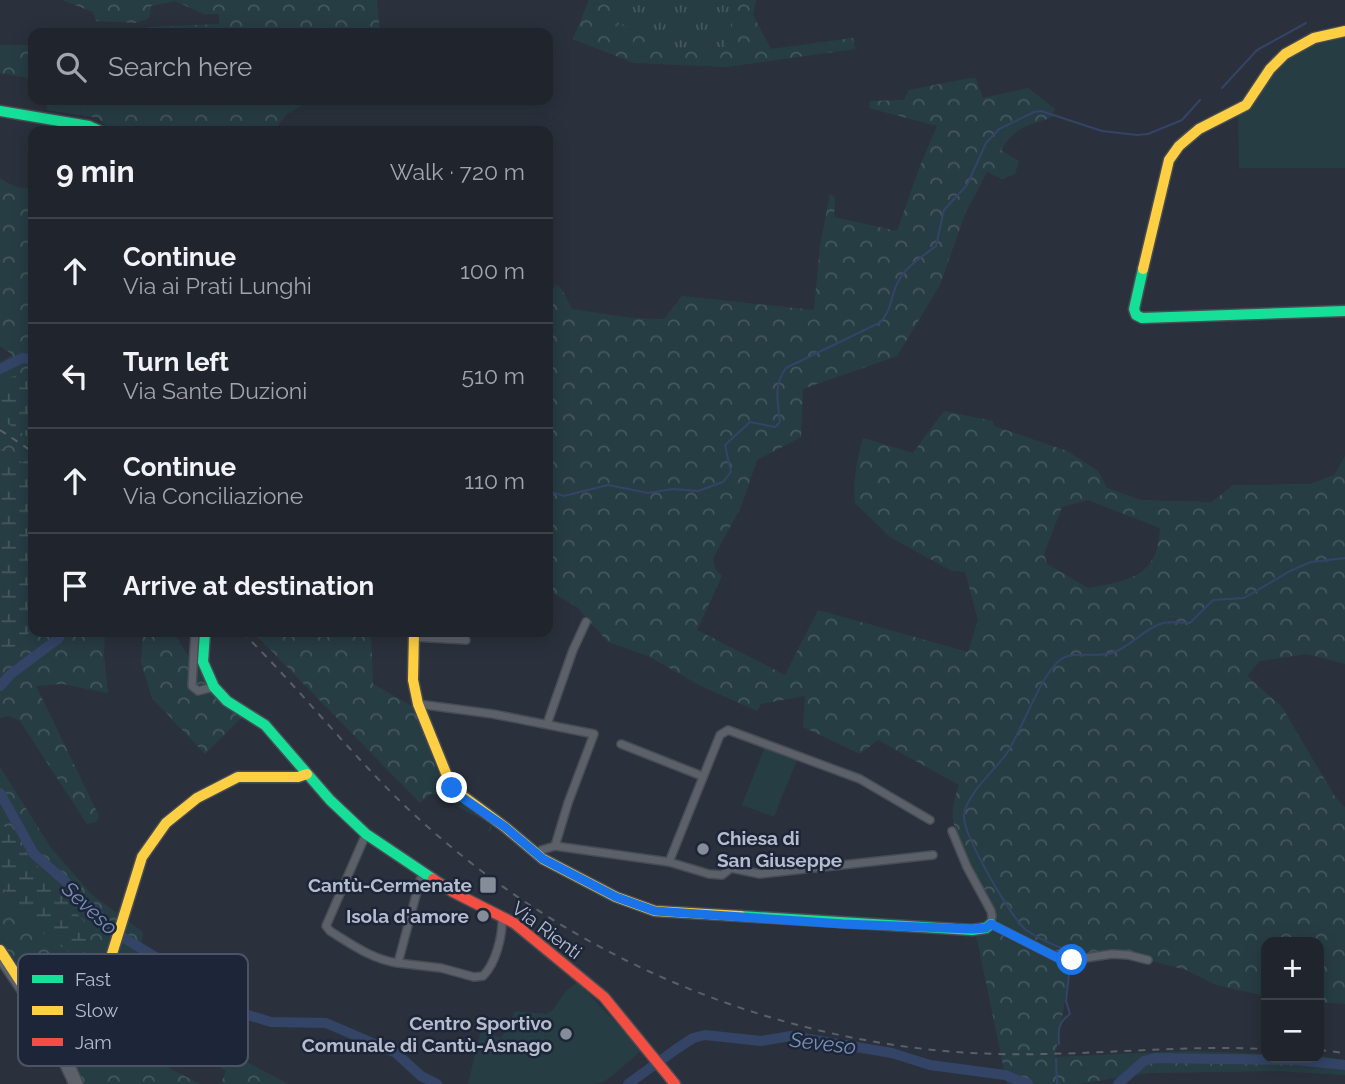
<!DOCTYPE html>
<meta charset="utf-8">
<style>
:root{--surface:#20252d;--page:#282d35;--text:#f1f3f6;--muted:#a2a5aa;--line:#3d4249}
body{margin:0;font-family:Raleway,sans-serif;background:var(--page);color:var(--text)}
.controls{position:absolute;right:21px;bottom:21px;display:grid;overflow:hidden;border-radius:14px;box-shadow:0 4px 18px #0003}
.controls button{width:63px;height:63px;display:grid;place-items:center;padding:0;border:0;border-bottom:2px solid var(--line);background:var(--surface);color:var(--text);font:35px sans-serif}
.stop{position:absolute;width:21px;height:21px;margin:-16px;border:5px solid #1a73e8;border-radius:50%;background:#fff}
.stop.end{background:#1a73e8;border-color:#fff;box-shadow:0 2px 7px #0008}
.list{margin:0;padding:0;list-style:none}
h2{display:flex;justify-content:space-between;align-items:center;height:91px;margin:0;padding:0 28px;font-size:30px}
h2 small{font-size:23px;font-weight:400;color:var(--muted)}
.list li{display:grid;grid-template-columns:46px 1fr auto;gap:21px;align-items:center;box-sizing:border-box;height:105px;padding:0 28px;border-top:2px solid var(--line)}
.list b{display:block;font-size:26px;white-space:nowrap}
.list p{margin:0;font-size:23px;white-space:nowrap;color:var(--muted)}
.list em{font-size:23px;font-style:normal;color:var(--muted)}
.icon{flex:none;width:38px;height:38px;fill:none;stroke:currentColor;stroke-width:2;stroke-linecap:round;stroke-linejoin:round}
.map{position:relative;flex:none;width:1345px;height:1084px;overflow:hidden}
.search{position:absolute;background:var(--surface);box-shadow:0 4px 18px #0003;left:28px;top:28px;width:525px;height:77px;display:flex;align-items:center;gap:18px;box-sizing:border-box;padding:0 24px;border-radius:14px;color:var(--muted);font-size:26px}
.panel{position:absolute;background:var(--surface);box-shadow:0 4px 18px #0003;left:28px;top:126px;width:525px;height:511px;border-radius:14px}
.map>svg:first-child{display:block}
</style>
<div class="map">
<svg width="1345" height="1084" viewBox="0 0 1345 1084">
<defs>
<pattern id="grass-tufts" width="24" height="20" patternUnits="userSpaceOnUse" patternTransform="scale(1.75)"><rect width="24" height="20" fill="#273d44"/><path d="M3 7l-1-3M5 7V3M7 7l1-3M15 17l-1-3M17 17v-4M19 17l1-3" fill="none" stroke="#44575e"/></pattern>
<pattern id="forest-crowns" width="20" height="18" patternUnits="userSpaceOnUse" patternTransform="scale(1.75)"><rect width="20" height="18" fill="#273d44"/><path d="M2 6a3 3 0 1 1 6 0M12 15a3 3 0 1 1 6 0" fill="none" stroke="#44575e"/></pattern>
<pattern id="wetland-marsh" width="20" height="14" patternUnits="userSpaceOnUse" patternTransform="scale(1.75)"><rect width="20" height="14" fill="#273d44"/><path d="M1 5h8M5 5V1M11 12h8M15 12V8" fill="none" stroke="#44575e"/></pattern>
</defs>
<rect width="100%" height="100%" fill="#2b313c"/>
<polygon fill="url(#grass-tufts)" points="619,0 691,0 735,6 726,47 663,49 612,24"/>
<g fill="url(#forest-crowns)" fill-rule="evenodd">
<polygon points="62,0 377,0 380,33 146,33 147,27 219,24 219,14 204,14 175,1 151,6 149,18 136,23 96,21 93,12"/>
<polygon points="589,0 619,0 612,24 665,32 663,49 726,47 735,6 691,0 756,0 753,15 771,49 853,38 855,49 727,67 634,63 573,39"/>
<polygon points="0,45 33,45 33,79 0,73"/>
<path d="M975 77 983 98 1028 88 1055 109 1051 118C1027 125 1014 128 1001 150L1019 161 1015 174 1002 179 987 172 965 214 940 285 897 356 803 389 801 437 757 460 741 507 713 558 715 569 722 576 697 630 785 675 818 610 968 652 978 620 965 572 952 571 890 537 855 503C853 480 857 460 863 438L913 453 944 411 993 421 994 426 1067 451 1098 471 1107 488 1141 500 1212 502 1233 485 1310 484 1334 475 1345 456V664L1307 654 1260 661 1247 676 1282 707 1335 797 1345 807V1004L1319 1002V942H1266V996L1216 985 1186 970 1128 955 1072 961 1055 1057 1189 1051 1266 1054V1058L1319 1056 1345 1060V1075L1278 1071 1150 1073 1077 1084H1007L976 934 1001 928C987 892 957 857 953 818 952 807 955 796 959 785L878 740 860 754 803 727 805 696 761 704 757 711 701 686 648 656 608 642 577 607 548 590V307L555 284 561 288 572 309 631 318 664 319 682 296 814 310 820 246 830 194 835 197 834 217 897 231 920 166 937 126 869 108 870 101 904 100 909 90ZM1088 500 1160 528C1158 577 1129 581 1088 588L1047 564 1044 554 1062 507Z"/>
<polygon points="46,100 311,100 287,114 274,131 111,131 98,118 47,110"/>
<path d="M0 178C10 185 21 190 33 188V371L0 380V362L13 355 0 346Z"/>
<polygon points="0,419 33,440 33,470 0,447"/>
<polygon points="33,625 33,632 105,632 104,655 108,693 63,684 36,686 99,816 96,822 87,824 20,721 9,716 0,718 0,660 32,630"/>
<polygon points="143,632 173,632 187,654 244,715 205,754 152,698 141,662"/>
<polygon points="253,632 371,632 373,684 417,709 437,772 448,790 493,822 490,832 488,831 491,824 432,793 420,803"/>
<polygon points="0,767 51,848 92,895 143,932 141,950 132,968 134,981 144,996 161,1012 206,1034 245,1061 288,1084 221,1084 226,1071 120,997 100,1032 200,1084 79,1084 53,1025 0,950 0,883 28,922 0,821"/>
</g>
<g fill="url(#wetland-marsh)">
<polygon points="33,371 33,440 0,419 0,380"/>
<polygon points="0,447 33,470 33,625 32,630 0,660"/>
<polygon points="0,821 85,923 89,930 89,948 80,955 70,953 28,922 0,883"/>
</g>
<g fill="#273d44">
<path d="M1345 35V168H1239L1238 113C1259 87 1282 48 1318 39 1326 37 1336 36 1345 35Z"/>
<polygon points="765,747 797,760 774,817 742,805"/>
<polygon points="577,982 642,1050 612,1076 603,1082 592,1084 468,1084 481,1030 501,1038 515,1011 546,1014 553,1010 565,992"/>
</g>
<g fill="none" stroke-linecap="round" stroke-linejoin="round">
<g stroke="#334467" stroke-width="2">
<polyline points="1222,88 1257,50 1306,23"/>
<path d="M548 491 564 496 608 485 648 493 673 489 698 491 723 482 731 472 725 445 750 422 775 427 780 422C778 402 773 385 786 368L879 323C892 312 890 297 898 282 906 266 922 257 936 246L944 210 967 185 986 143 999 129 1034 112 1041 111 1102 131 1137 135 1148 134 1182 120 1200 100"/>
<path d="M1071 955 1070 951C1055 946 1039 939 1026 930 1011 918 961 832 964 814 968 792 995 770 1007 753 1022 730 1040 676 1060 660 1073 650 1097 658 1112 653 1131 647 1144 628 1163 623 1171 621 1181 623 1190 623L1213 600 1244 598 1290 571 1311 562 1345 558"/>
<path d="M1059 1044C1058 1029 1058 1023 1070 1014L1066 1001 1070 965"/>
<polyline points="1056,1059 1057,1084"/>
</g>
<g stroke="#334467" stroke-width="10">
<polyline points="0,369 22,358 33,359"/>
<polyline points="0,686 11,674 59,638 61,632"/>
<polyline points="0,793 34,854 66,882 79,901 96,911 109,929 159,959 225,1008 271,1022 326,1023 396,1053 421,1076 437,1084"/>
<polyline points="628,1084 675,1050 693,1038 705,1035 761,1041 791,1036 892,1053 930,1065 1005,1075 1028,1084"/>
<polyline points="1118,1084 1144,1061 1155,1058 1295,1060 1345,1065"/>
</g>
<g stroke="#484c54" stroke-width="10">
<g id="street">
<polyline points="195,632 192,686 198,691 214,687"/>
<polyline points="413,637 466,640"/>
<polyline points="418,704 493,714 594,734 568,803 555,846 535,852"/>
<polyline points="547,724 573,650 586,622"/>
<polyline points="621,744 702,776"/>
<polyline points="952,831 967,867 991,911 992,916 991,924 1058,958 1072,960 1112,954 1128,955 1148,960"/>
<path d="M366 834 326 926 330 931C351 944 373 960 398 963L420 880 424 873"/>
<polyline points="555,846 669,862 709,874 722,875 731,868 760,874 933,855"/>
<polyline points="669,862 720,735 728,730 860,779 930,820"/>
<polyline points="0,960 46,1027 73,1084"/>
<path d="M398 963 441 968 474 977 483 976C496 963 503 935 502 917"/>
<polyline points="57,1016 53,1025 79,1084"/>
</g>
</g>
<g stroke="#484c54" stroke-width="13">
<g id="fast">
<polyline points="0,111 89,126 100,131"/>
<polyline points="1143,269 1134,309 1136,315 1142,318 1345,311"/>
<polyline points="205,632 203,662 214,687 227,701 265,725 330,800 366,834 433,879"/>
<polyline points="741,916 972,930 986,928 991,924"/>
</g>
</g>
<g stroke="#484c54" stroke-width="13">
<g id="slow">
<polyline points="1143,269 1169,160 1179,146 1199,129 1246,105 1270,69 1285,54 1314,38 1345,31"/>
<polyline points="414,632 413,680 418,704 452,788 505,827 543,859 616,897 655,911 741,916"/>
<polyline points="0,950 22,984 46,1011 59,1017 73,1016 87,1005 103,983 142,857 166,823 197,798 238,777 298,777 307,774"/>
</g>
</g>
<g stroke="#484c54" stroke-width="13">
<polyline id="jam" points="433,879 453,892 514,923 604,997 675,1084"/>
</g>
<use href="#street" stroke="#5c6069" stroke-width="7"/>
<use href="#fast" stroke="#16e098" stroke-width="10"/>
<use href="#slow" stroke="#ffcf43" stroke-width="10"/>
<use href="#jam" stroke="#f24e42" stroke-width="10"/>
<g stroke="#5a5f68" stroke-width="2" stroke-dasharray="7 7" stroke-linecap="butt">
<polyline points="0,430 33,452"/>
<path d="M242 632C299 688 348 751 406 807 555 948 751 1036 956 1052 1060 1060 1163 1044 1266 1049"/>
<polyline points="1319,1050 1345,1053"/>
</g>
</g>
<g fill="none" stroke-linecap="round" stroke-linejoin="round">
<polyline stroke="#1a73e8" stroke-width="9" points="452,788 460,796 505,827 543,859 616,897 655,911 843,924 972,929 986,928 991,924 1058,958 1072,960"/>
</g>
<g fill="#858c9a" stroke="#1d2639" stroke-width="2.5">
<circle cx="703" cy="849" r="7"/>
<rect x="479" y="876" width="18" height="18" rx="3.5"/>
<circle cx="483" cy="916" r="7"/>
<circle cx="566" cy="1034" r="7"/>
</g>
<g text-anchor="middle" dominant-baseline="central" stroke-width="5" stroke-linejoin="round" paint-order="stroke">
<g font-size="19" font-weight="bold" fill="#b5bdcd" stroke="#1d2639" text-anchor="end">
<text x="717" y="838" text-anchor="start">Chiesa di<tspan x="717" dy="22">San Giuseppe</tspan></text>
<text x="472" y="885">Cantù-Cermenate</text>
<text x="469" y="916">Isola d'amore</text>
<text x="552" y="1023">Centro Sportivo<tspan x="552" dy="22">Comunale di Cantù-Asnago</tspan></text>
</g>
<g font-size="19" fill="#b5bdcd" stroke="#1d2639">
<text transform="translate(547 930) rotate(37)">Via Rienti</text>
</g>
<g font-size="21" font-style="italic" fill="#7a8fb8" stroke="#1d2639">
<text transform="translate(90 908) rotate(43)">Seveso</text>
<text transform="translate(823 1043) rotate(7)">Seveso</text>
</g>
</g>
<rect x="18" y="954" width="230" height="112" rx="10" fill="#1d2639" stroke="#4b5365" stroke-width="2"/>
<rect x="32" y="975" width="31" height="8" fill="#16e098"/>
<rect x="32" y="1006" width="31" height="9" fill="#ffcf43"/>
<rect x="32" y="1038" width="31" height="8" fill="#f24e42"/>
<g font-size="19" fill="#b5bdcd">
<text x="75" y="986">Fast</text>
<text x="75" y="1017">Slow</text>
<text x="75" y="1049">Jam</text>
</g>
</svg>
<div class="controls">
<button>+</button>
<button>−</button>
</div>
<div class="stop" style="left:1072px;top:960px"></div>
<div class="stop end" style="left:452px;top:788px"></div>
<div class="search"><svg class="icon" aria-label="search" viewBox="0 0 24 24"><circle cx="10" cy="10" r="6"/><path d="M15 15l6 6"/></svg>Search here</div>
<section class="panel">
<h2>9 min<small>Walk · 720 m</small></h2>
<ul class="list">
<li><svg class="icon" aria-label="ahead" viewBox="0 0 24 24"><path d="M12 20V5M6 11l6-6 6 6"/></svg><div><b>Continue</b><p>Via ai Prati Lunghi</p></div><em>100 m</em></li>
<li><svg class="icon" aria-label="left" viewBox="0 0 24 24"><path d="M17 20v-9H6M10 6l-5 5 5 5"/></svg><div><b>Turn left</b><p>Via Sante Duzioni</p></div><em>510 m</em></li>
<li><svg class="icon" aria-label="ahead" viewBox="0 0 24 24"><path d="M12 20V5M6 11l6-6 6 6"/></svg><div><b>Continue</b><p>Via Conciliazione</p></div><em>110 m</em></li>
<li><svg class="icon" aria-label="arrive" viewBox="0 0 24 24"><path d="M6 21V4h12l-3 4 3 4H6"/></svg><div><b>Arrive at destination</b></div></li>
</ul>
</section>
</div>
